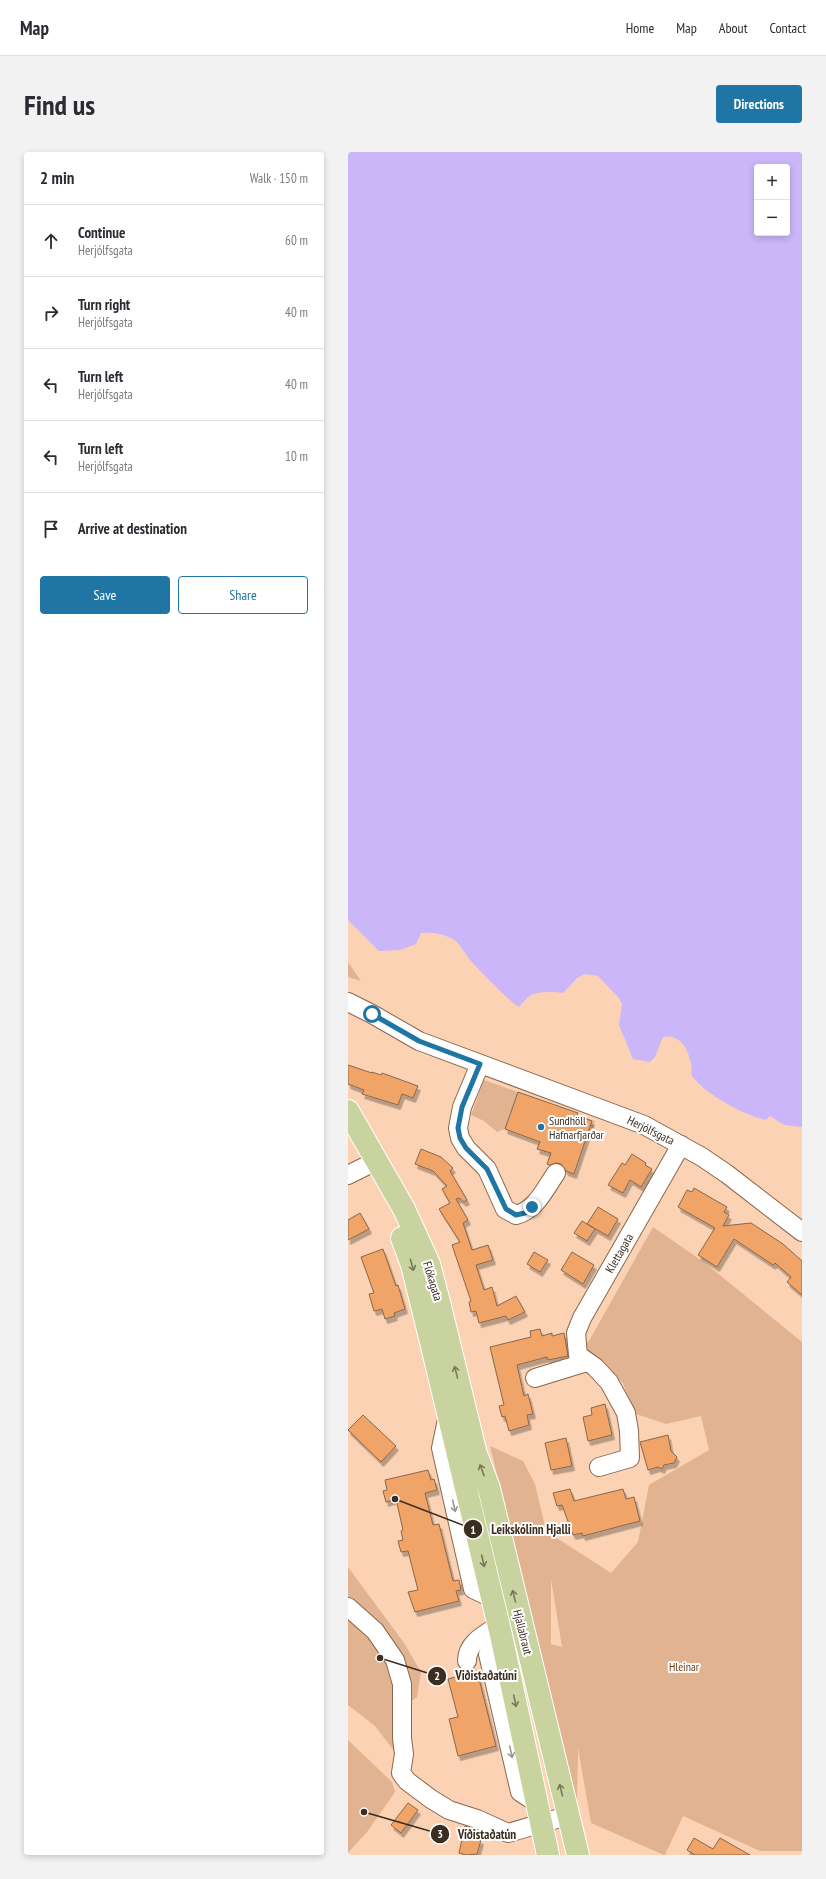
<!DOCTYPE html>
<meta charset="utf-8">
<style>
:root{--surface:#fff;--page:#f2f2f3;--text:#2b2b33;--muted:#7c7c81;--line:#e1e1e2;--accent:#1f76a5}
body{margin:0;font-family:"PT Sans Narrow",sans-serif;background:var(--page);color:var(--text)}
.controls{position:absolute;right:12px;top:12px;display:grid;overflow:hidden;border-radius:4px;box-shadow:0 2px 6px #0003}
.controls button{width:36px;height:36px;display:grid;place-items:center;padding:0;border:0;border-bottom:1px solid var(--line);background:var(--surface);color:var(--text);font:20px sans-serif}
.stop{position:absolute;width:12px;height:12px;margin:-9px;border:3px solid #1f76a5;border-radius:50%;background:#fff}
.stop.end{background:#1f76a5;border-color:#fff;box-shadow:0 1px 4px #0008}
.list{margin:0;padding:0;list-style:none}
h2{display:flex;justify-content:space-between;align-items:center;height:52px;margin:0;padding:0 16px;font-size:17px}
h2 small{font-size:13px;font-weight:400;color:var(--muted)}
.list li{display:grid;grid-template-columns:26px 1fr auto;gap:12px;align-items:center;box-sizing:border-box;height:72px;padding:0 16px;border-top:1px solid var(--line)}
.list b{display:block;font-size:15px;white-space:nowrap}
.list p{margin:0;font-size:13px;white-space:nowrap;color:var(--muted)}
.list em{font-size:13px;font-style:normal;color:var(--muted)}
.actions{display:flex;gap:8px;padding:12px 16px}
.actions a{flex:1;padding:9px 0;border:1px solid var(--accent);border-radius:4px;text-align:center;font-size:14px;color:var(--accent)}
.actions .main{background:var(--accent);color:#fff}
.icon{flex:none;width:22px;height:22px;fill:none;stroke:currentColor;stroke-width:2;stroke-linecap:round;stroke-linejoin:round}
.map{position:relative;flex:none;width:454px;height:1703px;overflow:hidden;border-radius:4px}
header{display:flex;align-items:center;gap:24px;box-sizing:border-box;height:56px;padding:0 20px;background:var(--surface);border-bottom:1px solid var(--line)}
header strong{font-size:19px}
nav{display:flex;gap:22px;margin-inline-start:auto;font-size:14px}
.intro{display:flex;align-items:center;justify-content:space-between;box-sizing:border-box;height:96px;padding:0 24px}
h1{margin:0;font-size:28px}
.button{padding:10px 18px;border-radius:4px;background:var(--accent);color:#fff;font-size:14px;font-weight:700}
main{display:flex;gap:24px;padding:0 24px}
aside{flex:1;background:var(--surface);border-radius:4px;box-shadow:0 2px 6px #0003}
.map>svg:first-child{display:block}
</style>
<header>
<strong>Map</strong>
<nav><a>Home</a><a>Map</a><a>About</a><a>Contact</a></nav>
</header>
<div class="intro"><h1>Find us</h1><a class="button">Directions</a></div>
<main>
<aside>
<h2>2 min<small>Walk · 150 m</small></h2>
<ul class="list">
<li><svg class="icon" aria-label="ahead" viewBox="0 0 24 24"><path d="M12 20V5M6 11l6-6 6 6"/></svg><div><b>Continue</b><p>Herjólfsgata</p></div><em>60 m</em></li>
<li><svg class="icon" aria-label="right" viewBox="0 0 24 24"><path d="M7 20v-9h11M14 6l5 5-5 5"/></svg><div><b>Turn right</b><p>Herjólfsgata</p></div><em>40 m</em></li>
<li><svg class="icon" aria-label="left" viewBox="0 0 24 24"><path d="M17 20v-9H6M10 6l-5 5 5 5"/></svg><div><b>Turn left</b><p>Herjólfsgata</p></div><em>40 m</em></li>
<li><svg class="icon" aria-label="left" viewBox="0 0 24 24"><path d="M17 20v-9H6M10 6l-5 5 5 5"/></svg><div><b>Turn left</b><p>Herjólfsgata</p></div><em>10 m</em></li>
<li><svg class="icon" aria-label="arrive" viewBox="0 0 24 24"><path d="M6 21V4h12l-3 4 3 4H6"/></svg><div><b>Arrive at destination</b></div></li>
</ul>
<div class="actions"><a class="main">Save</a><a>Share</a></div>
</aside>
<div class="map">
<svg width="454" height="1703" viewBox="0 0 454 1703">
<defs>
<filter id="shadow"><feDropShadow dx="2.5" dy="4.5" stdDeviation="0" flood-color="#0004"/></filter>
</defs>
<rect width="100%" height="100%" fill="#fbd3b4"/>
<g fill="#e1b390" fill-rule="evenodd">
<polygon points="0,810 13,829 0,825"/>
<polygon points="136,928 230,961 229,963 247,969 245,976 242,975 226,1022 199,1012 202,1001 189,997 192,990 157,977 149,980 136,969 123,963"/>
<path d="M305 1075 357 1111 454 1190V1699H412L335 1664 317 1703H316L243 1671 230 1596 229 1650 142 1294 175 1309 187 1332 198 1379 263 1421 290 1390 301 1333 361 1298 353 1264 318 1272 285 1261 275 1231 236 1194 241 1189ZM203 1427 214 1495 203 1492Z"/>
<polygon points="0,1415 56,1491 73,1520 69,1545 57,1554 57,1613 27,1574 0,1553"/>
<polygon points="0,1588 44,1630 47,1640 19,1680 0,1701"/>
</g>
<path fill="#cab6f8" fill-rule="evenodd" d="M0 0H454V975L436 973 422 964 418 968C398 964 364 945 350 931 349 929 345 926 344 924 343 920 344 915 343 911 340 897 332 881 315 885L307 905 302 910 285 907 271 873 274 852 271 846 250 824 237 822 229 826 215 841C205 840 193 839 183 843 178 846 175 851 171 855L169 854C152 840 138 825 123 809 116 801 112 790 103 786 92 781 84 780 73 781L68 792 52 798 31 799 0 768ZM409 15H439V81H409Z"/>
<g fill="#f0a468" stroke="#8a664a" filter="url(#shadow)">
<polygon points="0,913 24,921 24,920 33,923 34,921 70,934 65,946 54,942 50,953 14,942 16,938 0,932"/>
<polygon points="170,940 230,961 229,963 244,969 226,1022 218,1019 213,1012 208,1011 202,1013 199,1012 203,1001 189,997 192,990 157,977"/>
<polygon points="73,997 93,1005 105,1016 102,1019 119,1048 116,1050 111,1046 108,1047 120,1068 115,1071 124,1098 140,1093 145,1108 128,1113 136,1138 144,1135 149,1154 168,1144 177,1160 160,1168 158,1164 131,1171 128,1159 123,1160 121,1150 123,1149 104,1093 112,1090 91,1057 102,1051 94,1037 99,1034 85,1019 67,1012"/>
<polygon points="284,1002 298,1011 297,1013 304,1017 293,1035 282,1028 275,1041 260,1033 274,1011 277,1013"/>
<polygon points="346,1036 379,1055 376,1060 381,1063 375,1074 403,1071 435,1092 454,1109 454,1143 439,1130 443,1125 427,1111 425,1113 386,1087 369,1115 350,1103 367,1076 330,1055 339,1038 344,1040"/>
<polygon points="250,1055 270,1067 260,1084 239,1072"/>
<polygon points="12,1061 21,1077 0,1088 0,1068"/>
<polygon points="234,1069 247,1077 239,1089 226,1081"/>
<polygon points="35,1097 48,1134 50,1133 57,1157 46,1161 47,1164 37,1167 34,1157 26,1159 21,1142 26,1141 13,1105"/>
<polygon points="186,1100 200,1108 192,1120 179,1112"/>
<polygon points="224,1100 246,1113 235,1132 213,1118"/>
<polygon points="192,1177 194,1184 204,1181 204,1184 216,1181 220,1204 200,1208 199,1205 169,1213 176,1244 180,1242 185,1262 179,1263 181,1273 161,1279 157,1264 154,1265 151,1254 156,1253 142,1195 183,1185 182,1179"/>
<polygon points="257,1252 264,1283 240,1289 235,1265 244,1263 243,1256"/>
<polygon points="15,1263 48,1294 33,1310 0,1278"/>
<polygon points="320,1283 323,1299 329,1305 326,1311 316,1313 314,1317 310,1315 300,1318 292,1290"/>
<polygon points="218,1286 224,1314 203,1318 197,1291"/>
<polygon points="80,1318 83,1328 86,1327 89,1338 77,1341 85,1373 91,1372 105,1429 111,1428 113,1438 108,1439 111,1449 67,1460 60,1440 70,1438 60,1399 53,1400 50,1389 55,1388 53,1379 55,1378 48,1347 38,1350 35,1339 39,1338 37,1328"/>
<polygon points="222,1337 226,1349 275,1337 278,1347 286,1345 292,1369 235,1384 234,1381 225,1383 214,1353 209,1354 205,1341"/>
<polygon points="129,1519 148,1594 110,1604 101,1567 110,1565 100,1527"/>
<polygon points="60,1651 70,1658 53,1681 43,1673"/>
<polygon points="117,1674 130,1679 128,1687 133,1688 129,1702 118,1703 111,1701"/>
<polygon points="346,1686 365,1697 372,1686 402,1703 347,1703 339,1698"/>
</g>
<g fill="none" stroke-linecap="round" stroke-linejoin="round">
<g stroke="#8b674b" stroke-width="20">
<g id="minor">
<polyline points="0,850 24,862 71,889 296,973 354,1005 379,1022 454,1080"/>
<path d="M132 912 114 955 110 976 112 986 118 996 139 1017 157 1057 168 1063C188 1058 197 1037 208 1021"/>
<polyline points="0,1023 28,1009"/>
<polyline points="187,1226 239,1210"/>
<polyline points="100,1263 93,1296 125,1437 144,1446"/>
<polyline points="251,1315 282,1306 281,1279 278,1261 261,1230 247,1215 230,1203 228,1181 234,1166 333,993"/>
<polyline points="0,1455 27,1479 47,1508 54,1532 54,1586 56,1602 53,1621 59,1629 83,1647 101,1658 129,1667 160,1681 219,1664"/>
<polyline points="153,1483 140,1502 172,1640 189,1651"/>
<path d="M119 1509C119 1493 132 1485 145 1477"/>
</g>
</g>
<g stroke="#fff" stroke-width="24">
<g id="major">
<polyline points="0,959 56,1057 81,1112 91,1150 128,1302 141,1336 230,1703"/>
<polyline points="54,1086 64,1113 84,1194 153,1483 200,1703"/>
</g>
</g>
<use href="#minor" stroke="#fff" stroke-width="18"/>
<use href="#major" stroke="#c8d3a0" stroke-width="22"/>
</g>
<defs><path id="oneway-shaft" d="M-6 0H5M1.5-3L5.5 0L1.5 3" fill="none" stroke-width="1.6" stroke-linecap="round" stroke-linejoin="round"/></defs>
<g stroke="#7b785a">
<use href="#oneway-shaft" transform="translate(64 1113) rotate(74)"/>
<use href="#oneway-shaft" transform="translate(108 1220) rotate(-104)"/>
<use href="#oneway-shaft" transform="translate(134 1318) rotate(-110)"/>
<use href="#oneway-shaft" transform="translate(135 1409) rotate(77)"/>
<use href="#oneway-shaft" transform="translate(166 1444) rotate(-104)"/>
<use href="#oneway-shaft" transform="translate(167 1549) rotate(78)"/>
<use href="#oneway-shaft" transform="translate(213 1638) rotate(-104)"/>
</g>
<g stroke="#9e9690">
<use href="#oneway-shaft" transform="translate(106 1354) rotate(77)"/>
<use href="#oneway-shaft" transform="translate(163 1600) rotate(77)"/>
</g>
<g fill="none" stroke-linecap="round" stroke-linejoin="round">
<polyline stroke="#1f76a5" stroke-width="5" points="24,862 71,889 132,912 114,955 110,976 112,986 118,996 139,1017 158,1057 168,1063 177,1061 184,1055"/>
</g>
<circle fill="#1f76a5" stroke="#fdfdfd" stroke-width="1.5" cx="193" cy="975" r="4"/>
<g text-anchor="middle" dominant-baseline="central" stroke-width="4" stroke-linejoin="round" paint-order="stroke">
<g font-size="12" fill="#3c2d21" stroke="#fdfdfd" text-anchor="start">
<text x="201" y="968">Sundhöll<tspan x="201" dy="14">Hafnarfjarðar</tspan></text>
</g>
<g font-size="12" fill="#3c2d21" stroke="#fdfdfd">
<text transform="translate(303 978) rotate(26)">Herjólfsgata</text>
<text transform="translate(271 1101) rotate(-60)">Klettagata</text>
<text transform="translate(85 1129) rotate(73)">Flókagata</text>
<text transform="translate(175 1480) rotate(76)">Hjallabraut</text>
</g>
<g font-size="12" fill="#744216" stroke="#fdfdfd">
<text x="336" y="1514">Hleinar</text>
</g>
</g>
<path fill="none" stroke="#3c2d21" stroke-width="1.5" d="M47 1347L125 1377M32 1506L89 1524M16 1660L92 1682"/>
<g fill="#3c2d21" stroke="#fdfdfd" stroke-width="1.5">
<circle cx="47" cy="1347" r="4"/>
<circle cx="32" cy="1506" r="4"/>
<circle cx="16" cy="1660" r="4"/>
<circle cx="125" cy="1377" r="10"/>
<circle cx="89" cy="1524" r="10"/>
<circle cx="92" cy="1682" r="10"/>
</g>
<g font-size="12" text-anchor="middle" font-weight="bold" fill="#fff">
<text x="125" y="1382">1</text>
<text x="89" y="1528">2</text>
<text x="92" y="1686">3</text>
</g>
<g font-size="13" text-anchor="middle" font-weight="bold" fill="#3c2d21" stroke="#fdfdfd" stroke-width="4" stroke-linejoin="round" paint-order="stroke">
<text x="183" y="1382">Leikskólinn Hjalli</text>
<text x="138" y="1528">Viðistaðatúni</text>
<text x="139" y="1687">Víðistaðatún</text>
</g>
</svg>
<div class="controls">
<button>+</button>
<button>−</button>
</div>
<div class="stop" style="left:24px;top:862px"></div>
<div class="stop end" style="left:184px;top:1055px"></div>
</div>
</main>
